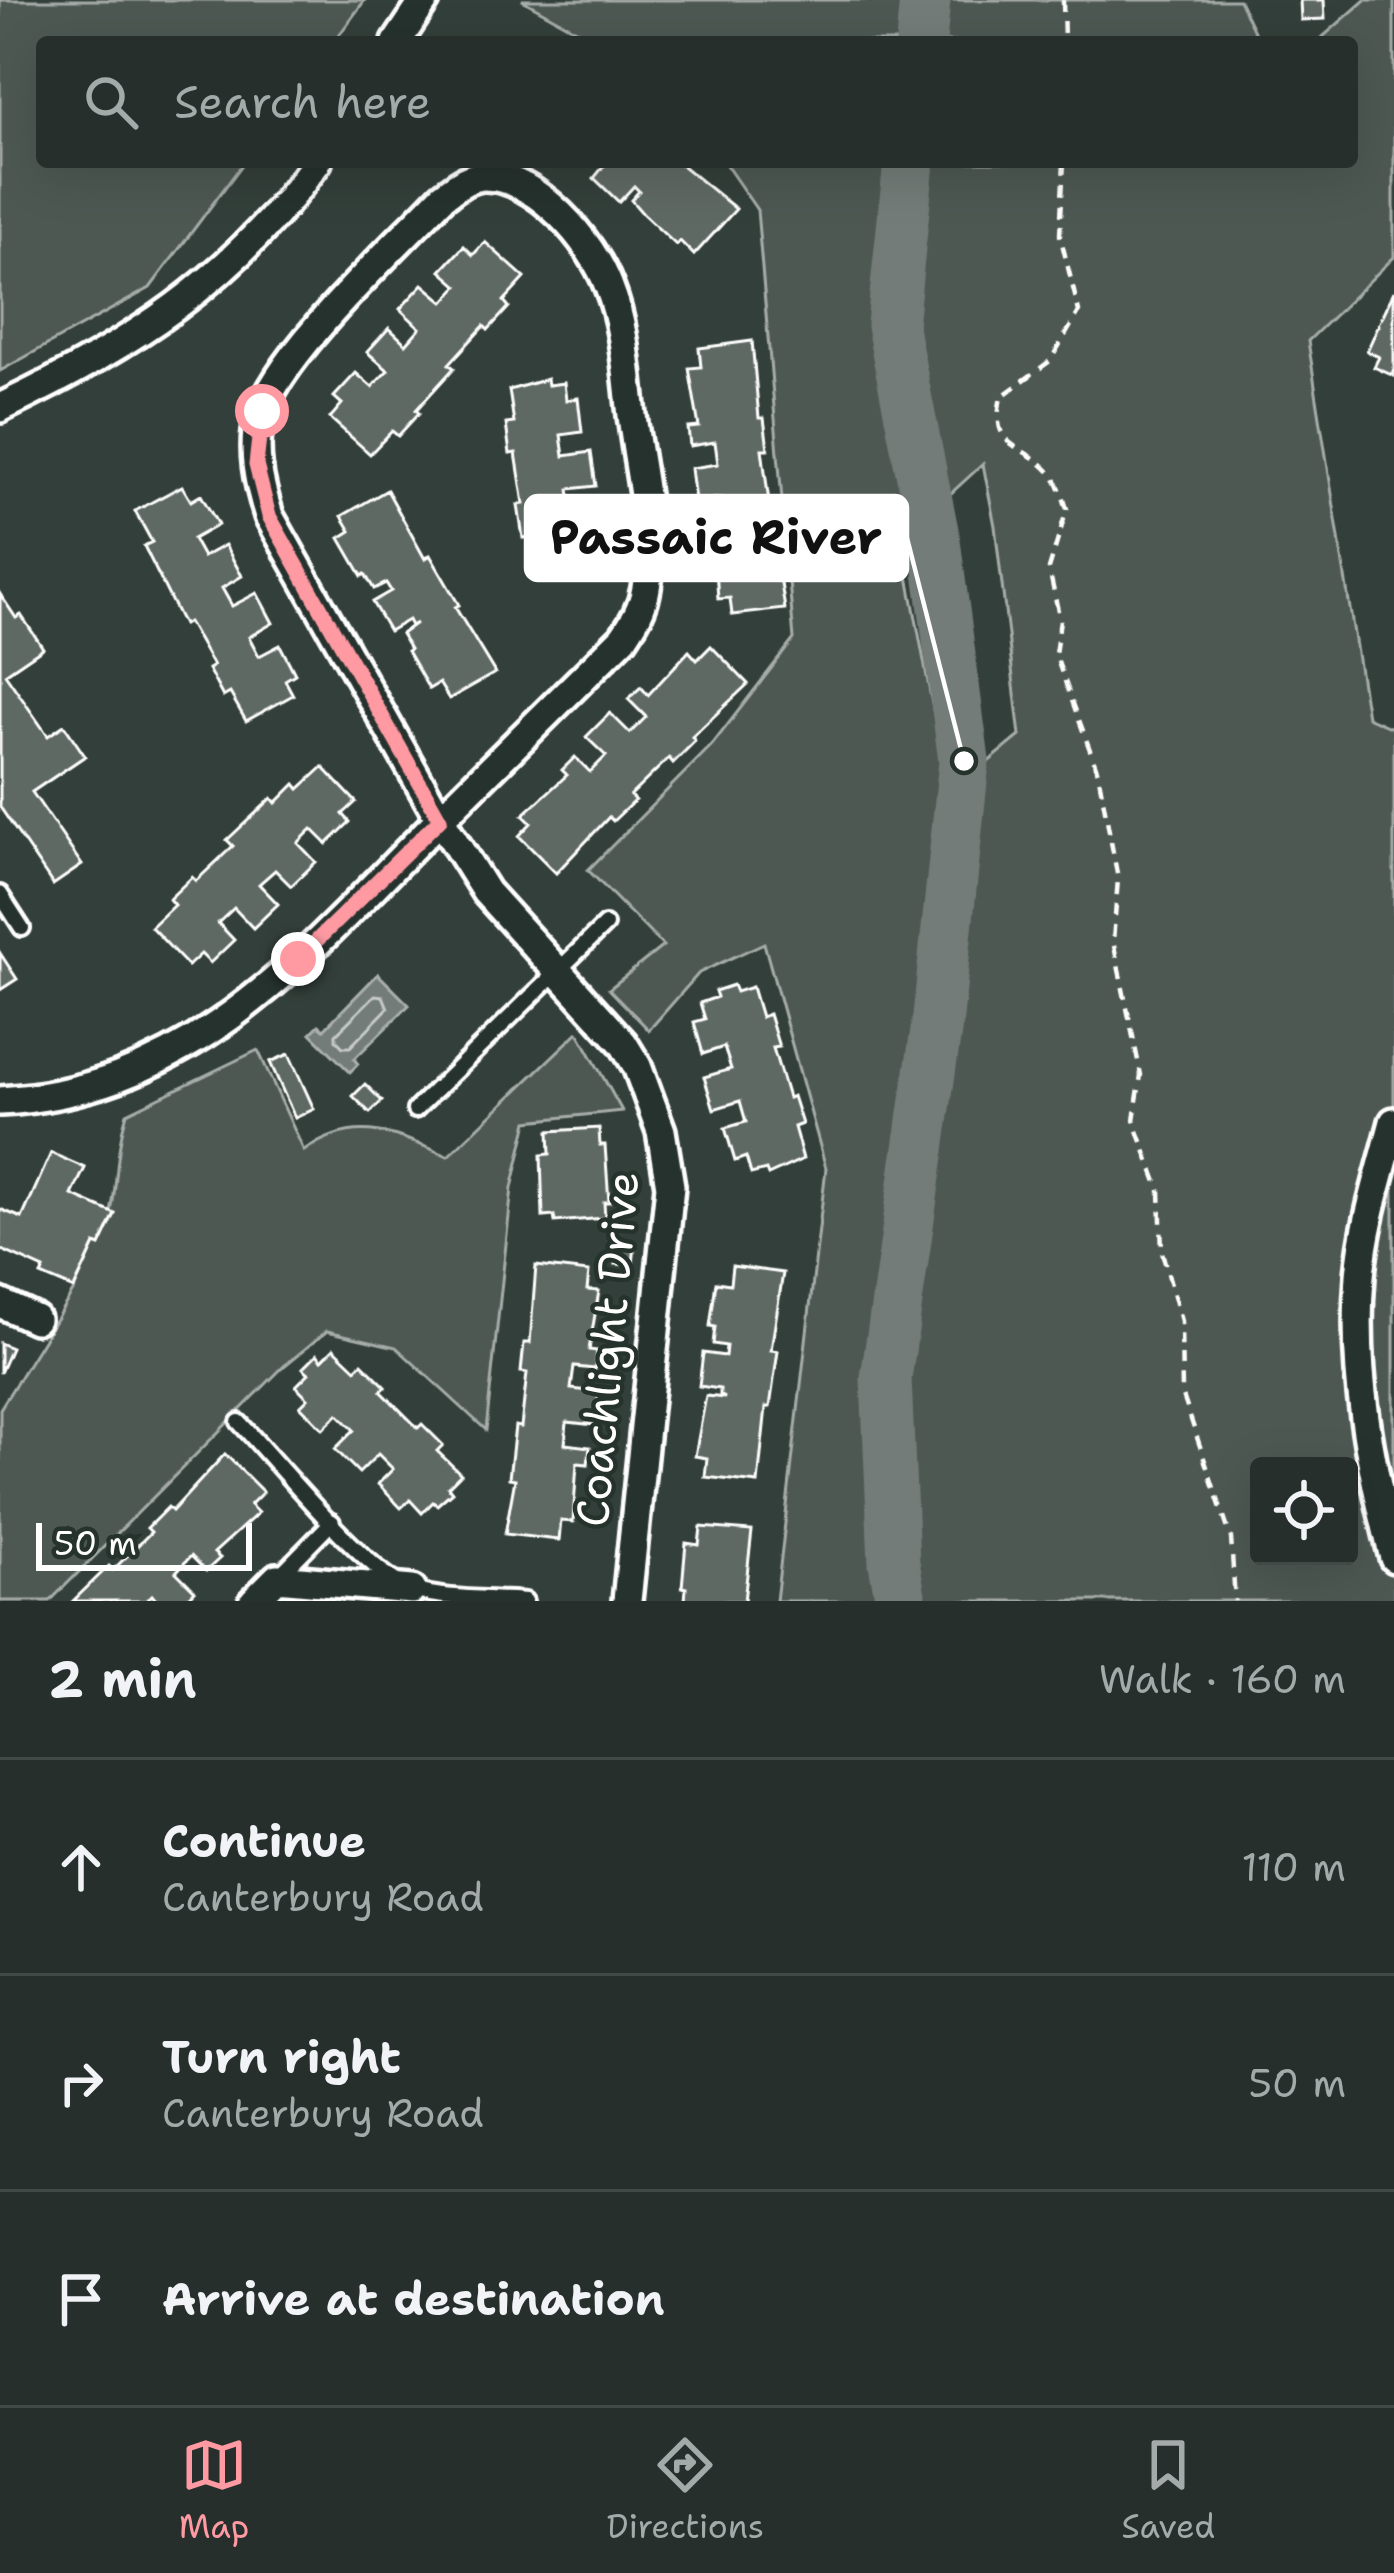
<!DOCTYPE html>
<meta charset="utf-8">
<style>
:root{--surface:#262f2c;--page:#2e3734;--text:#f1f3f6;--muted:#a4a9a9;--line:#424a48;--accent:#ff9aa2}
body{margin:0;font-family:"Shantell Sans",sans-serif;background:var(--page);color:var(--text)}
.controls{position:absolute;right:36px;bottom:36px;display:grid;overflow:hidden;border-radius:12px;box-shadow:0 12px 48px #0002}
.controls button{width:108px;height:108px;display:grid;place-items:center;padding:0;border:0;border-bottom:3px solid var(--line);background:var(--surface);color:var(--text);font:60px sans-serif}
.scale{position:absolute;left:36px;bottom:30px;width:216px;box-sizing:border-box;padding-left:12px;border:6px solid #fff;border-top:0;font-size:33px;line-height:42px;white-space:nowrap;color:#fff;-webkit-text-stroke:9px #26332d;paint-order:stroke}
.stop{position:absolute;width:36px;height:36px;margin:-27px;border:9px solid #ff9aa2;border-radius:50%;background:#fff}
.stop.end{background:#ff9aa2;border-color:#fff;box-shadow:0 3px 12px #0008}
.list{margin:0;padding:0;list-style:none}
h2{display:flex;justify-content:space-between;align-items:center;height:156px;margin:0;padding:0 48px;font-size:51px}
h2 small{font-size:39px;font-weight:400;color:var(--muted)}
.list li{display:grid;grid-template-columns:78px 1fr auto;gap:36px;align-items:center;box-sizing:border-box;height:216px;padding:0 48px;border-top:3px solid var(--line)}
.list b{display:block;font-size:45px;white-space:nowrap}
.list p{margin:0;font-size:39px;white-space:nowrap;color:var(--muted)}
.list em{font-size:39px;font-style:normal;color:var(--muted)}
.icon{flex:none;width:66px;height:66px;fill:none;stroke:currentColor;stroke-width:2;stroke-linecap:round;stroke-linejoin:round}
.map{position:relative;flex:none;width:1394px;height:1601px;overflow:hidden}
.search{position:absolute;background:var(--surface);box-shadow:0 12px 48px #0002;left:36px;right:36px;top:36px;height:132px;display:flex;align-items:center;gap:30px;box-sizing:border-box;padding:0 42px;border-radius:12px;color:var(--muted);font-size:45px}
.sheet{height:804px;background:var(--surface)}
nav{display:flex;justify-content:space-around;align-items:center;box-sizing:border-box;height:168px;border-top:3px solid var(--line);background:var(--surface);font-size:33px;color:var(--muted)}
nav a{display:grid;justify-items:center;gap:6px}
nav .on{color:var(--accent)}
.map>svg:first-child{display:block}
</style>
<div class="map">
<svg width="1394" height="1601" viewBox="0 0 1394 1601">
<rect width="100%" height="100%" fill="#333f3a"/>
<filter id="ink" filterUnits="userSpaceOnUse"><feTurbulence type="fractalNoise" baseFrequency=".00833" numOctaves="2"/><feDisplacementMap in="SourceGraphic" scale="24" xChannelSelector="R" yChannelSelector="G"/><feConvolveMatrix kernelMatrix="1 2 1 2 8 2 1 2 1" color-interpolation-filters="sRGB"/></filter>
<g filter="url(#ink)">
<g fill="#4d5853" stroke="#a6aca9" stroke-width="3" fill-rule="evenodd">
<polygon points="0,0 365,0 334,42 42,42 42,162 244,162 150,288 0,371"/>
<polygon points="522,0 1239,0 1259,42 598,42"/>
<path d="M1365 0H1394V257L1308 341 1367 717 1394 729V1601H776L826 1168 764 943 699 973 649 1030 609 989 663 946 588 870 712 745 794 639 757 210 724 162H1352V42H1317ZM983 464 995 526 1020 736 949 794 901 539ZM1259 1466H1349V1556H1259Z"/>
<path d="M578 1032 622 1111 528 1121 512 1188 486 1430 396 1347 327 1331 284 1366 50 1601H0V1409L74 1290 95 1244 100 1245C121 1200 112 1161 127 1113L258 1050 304 1151C357 1114 394 1134 448 1156Z"/>
</g>
<polygon fill="#737b78" stroke="#abb0ae" stroke-width="3" points="378,974 409,1005 354,1059 358,1064 350,1072 311,1033 319,1025 324,1029"/>
<g fill="none" stroke-linecap="round" stroke-linejoin="round">
<polygon stroke="#c7cac9" stroke-width="3" points="375,995 383,996 388,1008 350,1047 343,1047 336,1040 336,1034"/>
<g stroke="#737b78" stroke-width="51">
<polyline points="921,42 925,0"/>
<polyline points="901,1601 894,1563 886,1378 938,1017 964,761 935,541 892,325 909,162"/>
</g>
</g>
<g fill="#5f6964" stroke="#fff" stroke-width="3">
<polygon points="1300,0 1324,0 1325,19 1301,20"/>
<polygon points="607,162 678,162 736,209 694,255 680,241 676,245 643,214 631,200 639,191 634,186 619,202 594,178"/>
<polygon points="485,242 525,278 504,301 509,307 488,330 484,326 449,364 454,368 416,410 419,413 398,436 392,431 370,454 330,418 342,404 334,397 356,373 372,387 388,370 367,352 389,328 406,344 420,328 400,309 423,284 444,302 458,286 441,271 464,246 473,255"/>
<polygon points="1394,291 1394,376 1374,367 1379,357 1367,351"/>
<polygon points="752,341 759,418 764,418 768,449 762,449 769,502 774,502 778,531 773,532 785,609 732,615 730,598 718,599 714,540 706,541 704,522 725,519 722,498 695,501 691,468 718,464 715,442 690,446 688,428 699,427 689,368 701,367 699,348"/>
<polygon points="547,379 548,385 564,383 566,400 578,398 582,432 561,435 564,456 591,452 596,486 569,489 572,512 594,509 598,541 587,542 589,560 572,562 572,569 553,572 552,565 535,567 531,537 523,538 518,505 524,504 516,453 510,454 506,424 514,423 509,390"/>
<polygon points="182,486 191,501 201,495 218,525 193,539 203,557 225,545 242,576 222,588 232,606 257,593 273,623 249,637 259,656 280,645 295,674 285,680 293,695 246,721 230,693 223,697 208,669 213,666 188,622 183,625 144,546 152,542 135,511"/>
<polygon points="387,490 425,559 430,555 459,605 455,607 495,673 449,699 439,683 429,689 407,651 410,649 401,634 416,623 411,626 408,620 389,631 372,602 391,591 386,583 374,589 365,574 362,576 340,538 351,531 342,516"/>
<polygon points="0,594 16,618 21,615 43,648 5,674 48,736 64,725 85,756 32,792 82,865 53,885 0,807"/>
<polygon points="711,646 748,684 692,737 695,741 673,763 669,758 630,796 635,800 613,821 609,817 556,873 519,836 531,823 523,815 567,775 562,770 575,757 590,772 606,756 586,737 610,713 630,733 646,717 628,699 641,687 648,695 689,651 697,660"/>
<polygon points="323,767 356,802 343,814 350,822 327,844 312,829 298,843 316,862 291,886 275,870 259,884 278,904 253,928 234,908 218,923 234,940 210,963 201,954 188,966 151,927 174,905 169,899 192,877 196,881 233,846 227,840 272,798 276,803 295,784 299,789"/>
<polygon points="0,953 17,979 0,990"/>
<polygon points="733,985 736,992 752,987 761,1017 769,1014 779,1047 773,1048 788,1098 793,1096 802,1124 794,1127 803,1159 768,1175 766,1170 751,1174 746,1157 735,1161 725,1128 746,1122 740,1101 714,1109 704,1077 731,1069 724,1047 703,1054 694,1022 705,1019 700,1003 717,997 715,991"/>
<polygon points="289,1054 314,1109 295,1118 270,1062"/>
<polygon points="365,1084 382,1101 370,1113 353,1096"/>
<polygon points="599,1128 600,1145 605,1145 609,1202 604,1202 605,1218 555,1222 554,1216 543,1217 541,1155 550,1154 549,1131"/>
<polygon points="51,1153 85,1168 72,1195 115,1214 100,1246 95,1244 74,1289 41,1275 44,1269 0,1249 0,1209 22,1218"/>
<polygon points="621,1243 635,1245 633,1265 616,1264"/>
<polygon points="536,1266 589,1272 587,1290 599,1291 589,1350 597,1351 595,1369 574,1367 571,1389 599,1392 595,1425 567,1422 565,1444 590,1447 588,1464 577,1463 573,1522 561,1521 559,1540 505,1534 515,1479 509,1478 515,1426 521,1427 527,1373 521,1372 524,1343 530,1343"/>
<polygon points="732,1266 783,1273 771,1350 778,1351 770,1407 766,1407 758,1483 705,1477 707,1458 695,1456 706,1396 725,1398 720,1395 720,1389 699,1386 703,1353 725,1356 726,1346 713,1344 715,1327 710,1326 716,1282 730,1284"/>
<polygon points="0,1343 11,1348 0,1373"/>
<polygon points="334,1348 356,1369 362,1363 386,1387 381,1391 418,1428 422,1424 443,1445 437,1451 461,1474 448,1487 452,1492 437,1505 433,1502 422,1513 410,1500 401,1508 378,1484 393,1469 378,1454 359,1473 335,1449 354,1430 338,1414 323,1429 300,1406 308,1398 296,1386 309,1373 303,1368 317,1354 322,1360"/>
<polygon points="225,1454 263,1492 250,1505 258,1513 214,1553 220,1558 206,1571 191,1556 176,1572 195,1591 185,1601 157,1601 152,1595 146,1601 73,1601 109,1566 113,1570 151,1532 147,1528 168,1507 172,1511"/>
<polygon points="701,1527 752,1531 744,1601 685,1601 686,1588 682,1587 686,1543 699,1545"/>
</g>
<g fill="none" stroke-linecap="round" stroke-linejoin="round">
<g stroke="#fff" stroke-width="22">
<g id="lane">
<polyline points="0,894 22,928"/>
<polyline points="415,1110 605,925"/>
<path d="M239 1422C274 1459 370 1578 413 1590 447 1600 489 1598 525 1601"/>
<polyline points="277,1578 332,1522"/>
</g>
</g>
<g stroke="#fff" stroke-width="36">
<g id="street">
<polyline points="397,42 425,0"/>
<path d="M0 408C128 347 234 280 317 162"/>
<path d="M0 1101C199 1090 309 949 440 819L623 638C634 622 643 607 646 588 655 535 640 476 633 423 627 379 626 329 609 287 592 241 536 175 483 176 466 177 456 187 443 196 395 247 278 354 260 416 251 450 259 484 269 516L440 819 486 892 623 1043 637 1066 661 1131 670 1186 627 1601"/>
<path d="M1394 1122C1381 1172 1364 1224 1360 1276 1352 1373 1370 1464 1394 1558"/>
<polyline points="0,1303 35,1319"/>
<polyline points="254,1601 277,1578 412,1590"/>
</g>
</g>
<g stroke="#fff" stroke-width="4.5" stroke-dasharray="12 9" stroke-linecap="butt">
<polyline points="1063,0 1064,42"/>
<path d="M1064 162 1060 235 1079 312 1050 361 1001 397C989 451 1023 442 1050 472 1059 482 1063 497 1067 509L1049 569 1060 620 1055 654 1098 772 1118 879 1113 941 1141 1075 1134 1120 1160 1190 1162 1252 1181 1321 1182 1393 1231 1538 1235 1601"/>
</g>
<use href="#lane" stroke="#26332d" stroke-width="14"/>
<use href="#street" stroke="#26332d" stroke-width="27"/>
</g>
</g>
<g fill="none" stroke-linecap="round" stroke-linejoin="round" filter="url(#ink)">
<polyline stroke="#ff9aa2" stroke-width="15" points="262,411 256,465 269,516 440,819 298,959"/>
</g>
<g text-anchor="middle" dominant-baseline="central" stroke-width="9" stroke-linejoin="round" paint-order="stroke">
<g font-size="45" fill="#fff" stroke="#26332d">
<text transform="translate(607 1349) rotate(-85)">Coachlight Drive</text>
</g>
</g>
<path fill="none" stroke="#fff" stroke-width="4.5" d="M964 761L907 538"/>
<circle fill="#fff" stroke="#26332d" stroke-width="4.5" cx="964" cy="761" r="12"/>
<rect fill="#fff" stroke="#fff" stroke-width="4.5" x="526" y="496" width="381" height="84" rx="12"/>
<g font-size="48" text-anchor="middle" font-weight="bold" fill="#111">
<text x="716" y="554">Passaic River</text>
</g>
</svg>
<div class="controls">
<button><svg class="icon" aria-label="locate" viewBox="0 0 24 24"><circle cx="12" cy="12" r="6"/><path d="M12 2v4M12 18v4M2 12h4M18 12h4"/></svg></button>
</div>
<div class="scale">50 m</div>
<div class="stop" style="left:262px;top:411px"></div>
<div class="stop end" style="left:298px;top:959px"></div>
<div class="search"><svg class="icon" aria-label="search" viewBox="0 0 24 24"><circle cx="10" cy="10" r="6"/><path d="M15 15l6 6"/></svg>Search here</div>
</div>
<section class="sheet">
<h2>2 min<small>Walk · 160 m</small></h2>
<ul class="list">
<li><svg class="icon" aria-label="ahead" viewBox="0 0 24 24"><path d="M12 20V5M6 11l6-6 6 6"/></svg><div><b>Continue</b><p>Canterbury Road</p></div><em>110 m</em></li>
<li><svg class="icon" aria-label="right" viewBox="0 0 24 24"><path d="M7 20v-9h11M14 6l5 5-5 5"/></svg><div><b>Turn right</b><p>Canterbury Road</p></div><em>50 m</em></li>
<li><svg class="icon" aria-label="arrive" viewBox="0 0 24 24"><path d="M6 21V4h12l-3 4 3 4H6"/></svg><div><b>Arrive at destination</b></div></li>
</ul>
</section>
<nav>
<a class="on"><svg class="icon" aria-label="map" viewBox="0 0 24 24"><path d="M3 6l6-2 6 2 6-2v14l-6 2-6-2-6 2zM9 4v14M15 6v14"/></svg>Map</a>
<a><svg class="icon" aria-label="directions" viewBox="0 0 24 24"><path d="M12 3l9 9-9 9-9-9zM9 14v-3h6M13 9l2 2-2 2"/></svg>Directions</a>
<a><svg class="icon" aria-label="saved" viewBox="0 0 24 24"><path d="M7 4h10v16l-5-4-5 4z"/></svg>Saved</a>
</nav>
